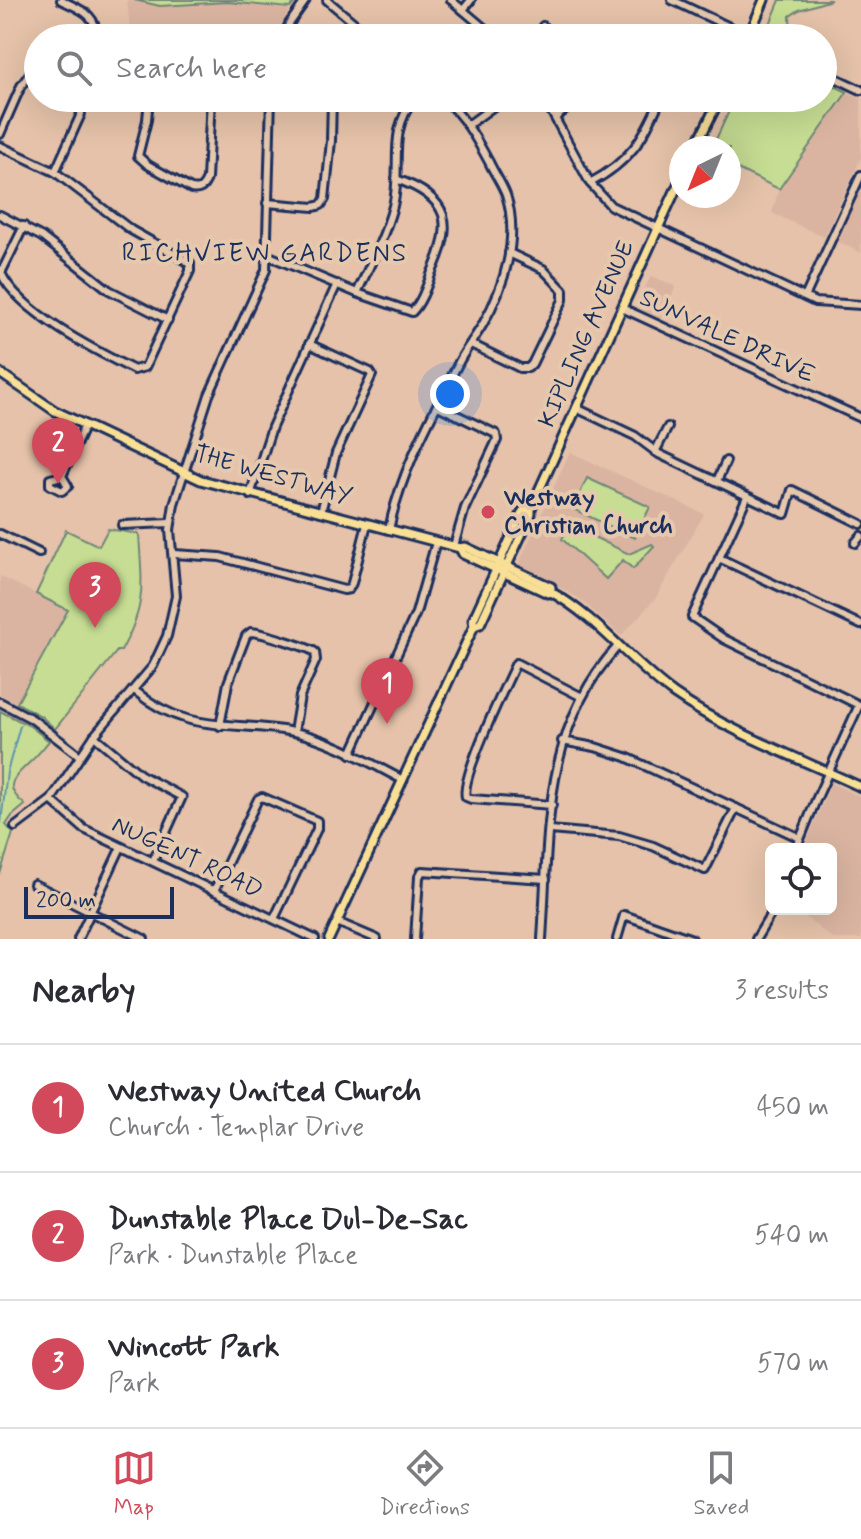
<!DOCTYPE html>
<meta charset="utf-8">
<style>
:root{--surface:#fff;--page:#f7f7f7;--text:#2b2b33;--muted:#7c7c81;--line:#e1e1e2;--accent:#d1495b}
body{margin:0;font-family:Mynerve,sans-serif;background:var(--page);color:var(--text)}
.controls{position:absolute;right:24px;bottom:24px;display:grid;overflow:hidden;border-radius:12px;box-shadow:0 8px 32px #0002}
.controls button{width:72px;height:72px;display:grid;place-items:center;padding:0;border:0;border-bottom:2px solid var(--line);background:var(--surface);color:var(--text);font:40px sans-serif}
.compass{position:absolute;left:669px;top:136px;width:72px;height:72px;border-radius:50%;background:var(--surface);box-shadow:0 8px 32px #0002;rotate:223deg}
.scale{position:absolute;left:24px;bottom:20px;width:150px;box-sizing:border-box;padding-left:8px;border:4px solid #1b2f5e;border-top:0;font-size:22px;line-height:28px;white-space:nowrap;color:#1b2f5e;-webkit-text-stroke:6px #e6c8ad;paint-order:stroke}
.you{position:absolute;left:450px;top:394px;width:28px;height:28px;margin:-20px;border:6px solid #fff;border-radius:50%;background:#1a73e8;box-shadow:0 0 0 12px #1a73e833}
.badge{display:grid;place-items:center;width:52px;height:52px;border-radius:50%;background:var(--accent);color:#fff;font-size:26px;font-weight:700}
.pin{position:absolute;translate:-50% -66px;filter:drop-shadow(0 2px 4px #0008)}
.pin::after{content:'';position:absolute;top:42px;width:28px;height:24px;background:inherit;clip-path:polygon(0 0,100% 0,50% 100%)}
.list{margin:0;padding:0;list-style:none}
h2{display:flex;justify-content:space-between;align-items:center;height:104px;margin:0;padding:0 32px;font-size:34px}
h2 small{font-size:26px;font-weight:400;color:var(--muted)}
.list li{display:grid;grid-template-columns:52px 1fr auto;gap:24px;align-items:center;box-sizing:border-box;height:128px;padding:0 32px;border-top:2px solid var(--line)}
.list b{display:block;font-size:30px;white-space:nowrap}
.list p{margin:0;font-size:26px;white-space:nowrap;color:var(--muted)}
.list em{font-size:26px;font-style:normal;color:var(--muted)}
.icon{flex:none;width:44px;height:44px;fill:none;stroke:currentColor;stroke-width:2;stroke-linecap:round;stroke-linejoin:round}
.map{position:relative;flex:none;width:861px;height:939px;overflow:hidden}
.search{position:absolute;background:var(--surface);box-shadow:0 8px 32px #0002;left:24px;right:24px;top:24px;height:88px;display:flex;align-items:center;gap:20px;box-sizing:border-box;padding:0 28px;border-radius:44px;color:var(--muted);font-size:30px}
.sheet{height:488px;background:var(--surface)}
nav{display:flex;justify-content:space-around;align-items:center;box-sizing:border-box;height:112px;border-top:2px solid var(--line);background:var(--surface);font-size:22px;color:var(--muted)}
nav a{display:grid;justify-items:center;gap:4px}
nav .on{color:var(--accent)}
.map>svg:first-child{display:block}
</style>
<div class="map">
<svg width="861" height="939" viewBox="0 0 861 939">
<rect width="100%" height="100%" fill="#e5c2a9"/>
<filter id="ink" filterUnits="userSpaceOnUse"><feTurbulence type="fractalNoise" baseFrequency=".0125" numOctaves="2"/><feDisplacementMap in="SourceGraphic" scale="16" xChannelSelector="R" yChannelSelector="G"/><feConvolveMatrix kernelMatrix="1 2 1 2 8 2 1 2 1" color-interpolation-filters="sRGB"/></filter>
<g filter="url(#ink)">
<g fill="#dab4a1">
<polygon points="127,0 160,6 227,2 290,8 276,38 131,38"/>
<polygon points="847,92 861,99 861,158 824,237 772,213 779,189"/>
<polygon points="861,190 861,253 837,241"/>
<polygon points="651,276 676,286 661,319 636,307"/>
<polygon points="570,452 704,514 655,599 621,636 579,598 523,568 519,563"/>
<polygon points="0,576 68,610 17,703 0,695"/>
<polygon points="831,783 861,797 861,939 833,939 795,909 831,909 831,849 804,849"/>
</g>
<g fill="#c6dd93" stroke="#708678" stroke-width="2">
<polygon points="134,0 297,0 290,8 227,2 160,6"/>
<polygon points="780,0 831,0 799,10 790,16 791,38 765,36"/>
<polygon points="823,80 847,92 779,189 729,165 729,148 712,148 735,98 823,98"/>
<polygon points="587,478 650,507 635,538 573,509"/>
<polygon points="569,525 629,554 652,544 654,546 633,569 623,560 606,579 562,539"/>
<path d="M108 529 139 534C142 587 147 604 121 651H117L55 729 41 716 17 703 68 610 36 594 66 530 99 546Z"/>
<path d="M0 711 30 726 49 741C43 748 37 756 30 762 13 779 2 786 25 805L12 816 6 825 13 833 0 874Z"/>
</g>
<g fill="none" stroke-linecap="round" stroke-linejoin="round">
<polyline stroke="#5e93b2" stroke-width="2" points="1,823 7,772 20,726"/>
<g stroke="#1b2f5e" stroke-width="12">
<g id="minor">
<path d="M61 0C81 10 96 13 97 38"/>
<polyline points="327,0 372,38"/>
<polyline points="451,0 496,38"/>
<polyline points="672,0 753,38"/>
<polyline points="463,10 471,0"/>
<polyline points="283,38 289,24 306,0"/>
<polyline points="535,38 543,26"/>
<polyline points="823,72 861,90"/>
<path d="M149 98 147 120 138 156 148 165 191 189C200 191 203 188 207 179L211 98"/>
<polyline points="544,98 590,183 611,206 815,302 861,305"/>
<polyline points="556,117 581,98"/>
<polyline points="468,125 505,98"/>
<polyline points="0,134 21,86 38,62"/>
<path d="M0 146 55 172 131 230 190 263V271L145 367 134 370C96 351 19 312 1 273L24 226"/>
<polyline points="55,172 81,114"/>
<path d="M590 183C631 161 643 139 661 98"/>
<polyline points="267,203 314,207 321,205 325,199 331,141 332,98"/>
<polyline points="0,215 42,237 109,290 168,320"/>
<path d="M267 255 357 293 412 312C422 302 427 285 432 272 454 224 451 198 396 179"/>
<path d="M357 293C370 265 385 236 393 206 403 166 386 133 415 98"/>
<polyline points="805,297 861,175"/>
<polyline points="622,308 861,418"/>
<polyline points="309,344 370,372 372,375 336,453 321,512"/>
<polyline points="471,344 520,368 528,368 532,364 563,300 563,290 543,269 509,253"/>
<polyline points="438,406 496,434 497,440 465,508 454,546"/>
<polyline points="576,408 635,436 659,454 785,514 792,490 861,524"/>
<polyline points="655,452 668,427"/>
<polyline points="62,476 68,486 62,491 50,485 50,479 62,476 85,425"/>
<polyline points="717,481 726,461"/>
<polyline points="250,495 272,427 337,284"/>
<polyline points="747,497 692,617 724,639 859,705"/>
<polyline points="122,525 170,523"/>
<path d="M389 530C400 473 431 417 457 366 464 351 475 338 483 324 504 287 520 238 506 195 502 184 494 173 489 162 476 138 464 116 443 98"/>
<polyline points="0,534 39,553"/>
<polyline points="855,543 861,536"/>
<polyline points="174,554 220,557 344,590 349,589 352,583 367,524"/>
<polyline points="719,558 861,625"/>
<path d="M134 690C190 737 231 719 294 732 332 740 368 762 403 780"/>
<polyline points="0,702 32,719 80,756"/>
<path d="M220 726 228 683 246 636 251 632C260 632 310 648 315 652L316 660 300 696 294 732"/>
<polyline points="94,736 141,775 182,797 153,861"/>
<polyline points="562,741 595,747 626,757 800,838"/>
<polyline points="351,754 416,613 436,542"/>
<polyline points="51,800 84,829 315,939"/>
<path d="M552 805 471 799 466 797C460 778 505 687 516 663L582 697"/>
<polyline points="15,827 51,800 94,736 153,666 167,636 176,596 170,530 174,504 209,395 266,270 271,98"/>
<polyline points="550,830 619,836 653,846 705,870 736,808"/>
<polyline points="796,849 816,800 859,705"/>
<polyline points="34,884 144,939"/>
<polyline points="214,891 258,799 262,797 317,821 317,829 274,919"/>
<polyline points="337,922 377,939"/>
<polyline points="78,939 121,847"/>
<polyline points="415,939 419,877 422,871 546,879"/>
<path d="M542 939C549 833 542 729 618 646"/>
<polyline points="617,939 624,915 692,939"/>
<polyline points="756,939 774,909"/>
</g>
</g>
<g stroke="#1b2f5e" stroke-width="13">
<g id="major">
<polyline points="748,38 764,0"/>
<polyline points="695,148 720,98"/>
<polyline points="0,373 55,411 201,480 460,548 465,547 551,587 551,592"/>
<path d="M460 548 463 554 548 593 551 592C598 618 631 663 674 694 728 732 801 759 861 787"/>
<polyline points="474,626 480,624 531,514 531,508 681,178"/>
<polyline points="329,939 474,626 473,620 523,511 531,508"/>
</g>
</g>
<use href="#minor" stroke="#e6c8ad" stroke-width="6"/>
<use href="#major" stroke="#f9df96" stroke-width="7"/>
</g>
</g>
<circle fill="#d1495b" stroke="#e6c8ad" stroke-width="3" cx="488" cy="512" r="8"/>
<g text-anchor="middle" dominant-baseline="central" stroke-width="8" stroke-linejoin="round" paint-order="stroke">
<g font-size="24" fill="#1b2f5e" stroke="#e6c8ad">
<text transform="translate(587 334) rotate(-66)">KIPLING AVENUE</text>
<text transform="translate(727 337) rotate(25)">SUNVALE DRIVE</text>
<text transform="translate(273 476) rotate(16)">THE WESTWAY</text>
<text transform="translate(187 858) rotate(25)">NUGENT ROAD</text>
</g>
<g font-size="24" font-weight="bold" fill="#1b2f5e" stroke="#e6c8ad" text-anchor="start">
<text x="504" y="498">Westway<tspan x="504" dy="28">Christian Church</tspan></text>
</g>
<g font-size="26" letter-spacing="2" fill="#1b2f5e" stroke="#e6c8ad">
<text x="265" y="254">RICHVIEW GARDENS</text>
</g>
</g>
</svg>
<div class="controls">
<button><svg class="icon" aria-label="locate" viewBox="0 0 24 24"><circle cx="12" cy="12" r="6"/><path d="M12 2v4M12 18v4M2 12h4M18 12h4"/></svg></button>
</div>
<svg class="compass" viewBox="-18 -18 36 36"><path d="M0-13l5 13h-10z" fill="#e53935"/><path d="M0 13l5-13h-10z" fill="#7c7c81"/></svg>
<div class="scale">200 m</div>
<div class="you"></div>
<div class="pin badge" style="left:387px;top:724px">1</div>
<div class="pin badge" style="left:58px;top:484px">2</div>
<div class="pin badge" style="left:95px;top:628px">3</div>
<div class="search"><svg class="icon" aria-label="search" viewBox="0 0 24 24"><circle cx="10" cy="10" r="6"/><path d="M15 15l6 6"/></svg>Search here</div>
</div>
<section class="sheet">
<h2>Nearby<small>3 results</small></h2>
<ul class="list">
<li><span class="badge">1</span><div><b>Westway United Church</b><p>Church · Templar Drive</p></div><em>450 m</em></li>
<li><span class="badge">2</span><div><b>Dunstable Place Dul-De-Sac</b><p>Park · Dunstable Place</p></div><em>540 m</em></li>
<li><span class="badge">3</span><div><b>Wincott Park</b><p>Park</p></div><em>570 m</em></li>
</ul>
</section>
<nav>
<a class="on"><svg class="icon" aria-label="map" viewBox="0 0 24 24"><path d="M3 6l6-2 6 2 6-2v14l-6 2-6-2-6 2zM9 4v14M15 6v14"/></svg>Map</a>
<a><svg class="icon" aria-label="directions" viewBox="0 0 24 24"><path d="M12 3l9 9-9 9-9-9zM9 14v-3h6M13 9l2 2-2 2"/></svg>Directions</a>
<a><svg class="icon" aria-label="saved" viewBox="0 0 24 24"><path d="M7 4h10v16l-5-4-5 4z"/></svg>Saved</a>
</nav>
